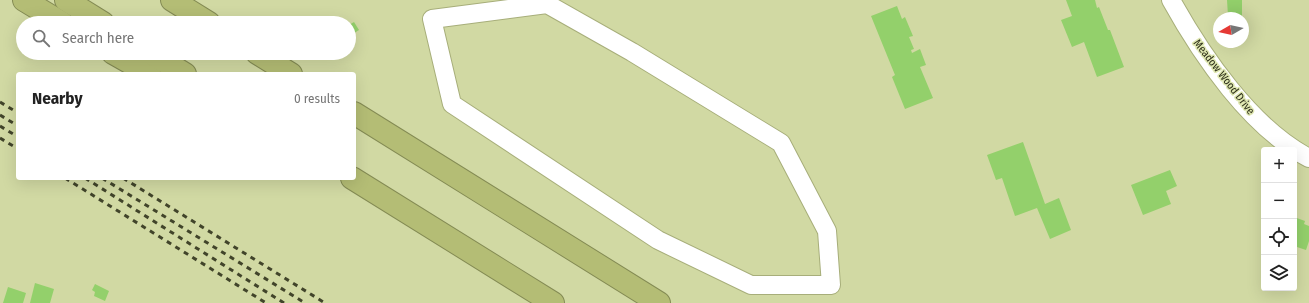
<!DOCTYPE html>
<meta charset="utf-8">
<style>
:root{--surface:#fff;--page:#f2f2f2;--text:#222;--muted:#767676;--line:#e0e0e0}
body{margin:0;font-family:"Fira Sans Condensed",sans-serif;background:var(--page);color:var(--text)}
.controls{position:absolute;right:12px;bottom:12px;display:grid;overflow:hidden;border-radius:4px;box-shadow:0 4px 16px #0002}
.controls button{width:36px;height:36px;display:grid;place-items:center;padding:0;border:0;border-bottom:1px solid var(--line);background:var(--surface);color:var(--text);font:20px sans-serif}
.compass{position:absolute;left:1213px;top:12px;width:36px;height:36px;border-radius:50%;background:var(--surface);box-shadow:0 4px 16px #0002;rotate:261deg}
.list{margin:0;padding:0;list-style:none}
h2{display:flex;justify-content:space-between;align-items:center;height:52px;margin:0;padding:0 16px;font-size:17px}
h2 small{font-size:13px;font-weight:400;color:var(--muted)}
.icon{flex:none;width:22px;height:22px;fill:none;stroke:currentColor;stroke-width:2;stroke-linecap:round;stroke-linejoin:round}
.map{position:relative;flex:none;width:1309px;height:303px;overflow:hidden}
.search{position:absolute;background:var(--surface);box-shadow:0 4px 16px #0002;left:16px;top:16px;width:340px;height:44px;display:flex;align-items:center;gap:10px;box-sizing:border-box;padding:0 14px;border-radius:22px;color:var(--muted);font-size:15px}
.panel{position:absolute;background:var(--surface);box-shadow:0 4px 16px #0002;left:16px;top:72px;width:340px;height:108px;border-radius:4px}
.map>svg:first-child{display:block}
</style>
<div class="map">
<svg width="1309" height="303" viewBox="0 0 1309 303">
<rect width="100%" height="100%" fill="#d1d9a3"/>
<g fill="#93d06b">
<polygon points="1066,0 1095,0 1097,8 1099,7 1108,30 1110,30 1124,67 1097,77 1084,42 1072,47 1061,20 1072,16"/>
<polygon points="1227,0 1242,0 1242,18 1229,18 1229,16 1228,16"/>
<polygon points="897,6 902,19 905,17 913,36 909,37 914,49 911,50 912,53 920,49 926,65 920,67 933,98 905,109 892,77 895,75 871,16"/>
<polygon points="354,22 359,30 351,35 349,31 349,25"/>
<polygon points="1023,142 1045,204 1059,198 1071,230 1050,239 1037,208 1015,216 1002,178 996,180 987,155"/>
<polygon points="1170,170 1177,186 1166,191 1171,204 1143,215 1131,185"/>
<polygon points="1294,217 1305,221 1304,224 1309,226 1309,241 1306,250 1297,247 1294,256"/>
<polygon points="35,283 54,289 50,303 30,303"/>
<polygon points="95,284 109,291 105,301 94,296 95,292 92,290"/>
<polygon points="8,287 26,293 23,303 3,303"/>
</g>
<g fill="none" stroke-linecap="round" stroke-linejoin="round">
<g stroke="#a7ae7a" stroke-width="20">
<g id="minor">
<path d="M1171 0C1202 56 1251 128 1309 158"/>
<polygon points="547,4 632,52 781,143 827,231 831,285 751,285 658,240 452,104 432,19"/>
</g>
</g>
<g stroke="#848b54" stroke-width="24">
<g id="highway">
<polyline points="24,0 62,23"/>
<polyline points="66,0 103,23"/>
<polyline points="172,0 209,23"/>
<polyline points="113,53 150,74"/>
<polyline points="151,53 185,74"/>
<polyline points="257,53 291,74"/>
<polyline points="354,113 659,303"/>
<polyline points="352,178 553,303"/>
</g>
</g>
<use href="#minor" stroke="#fff" stroke-width="18"/>
<use href="#highway" stroke="#b4bd75" stroke-width="22"/>
<g stroke="#41442a" stroke-width="3" stroke-dasharray="5 5" stroke-linecap="butt">
<polyline points="0,102 18,113"/>
<polyline points="0,115 18,126"/>
<polyline points="0,126 18,137"/>
<polyline points="0,138 18,149"/>
<polyline points="65,178 266,303"/>
<polyline points="85,178 284,303"/>
<polyline points="102,178 305,303"/>
<polyline points="123,178 325,303"/>
</g>
</g>
<g text-anchor="middle" dominant-baseline="central" stroke-width="3" stroke-linejoin="round" paint-order="stroke">
<g font-size="11" fill="#2b2d18" stroke="#dee6b0">
<text transform="translate(1224 77) rotate(52)">Meadow Wood Drive</text>
</g>
</g>
</svg>
<div class="controls">
<button>+</button>
<button>−</button>
<button><svg class="icon" aria-label="locate" viewBox="0 0 24 24"><circle cx="12" cy="12" r="6"/><path d="M12 2v4M12 18v4M2 12h4M18 12h4"/></svg></button>
<button><svg class="icon" aria-label="layers" viewBox="0 0 24 24"><path d="M12 4l9 5-9 5-9-5zM3 14l9 5 9-5"/></svg></button>
</div>
<svg class="compass" viewBox="-18 -18 36 36"><path d="M0-13l5 13h-10z" fill="#e53935"/><path d="M0 13l5-13h-10z" fill="#767676"/></svg>
<div class="search"><svg class="icon" aria-label="search" viewBox="0 0 24 24"><circle cx="10" cy="10" r="6"/><path d="M15 15l6 6"/></svg>Search here</div>
<section class="panel">
<h2>Nearby<small>0 results</small></h2>
<ul class="list">
</ul>
</section>
</div>
